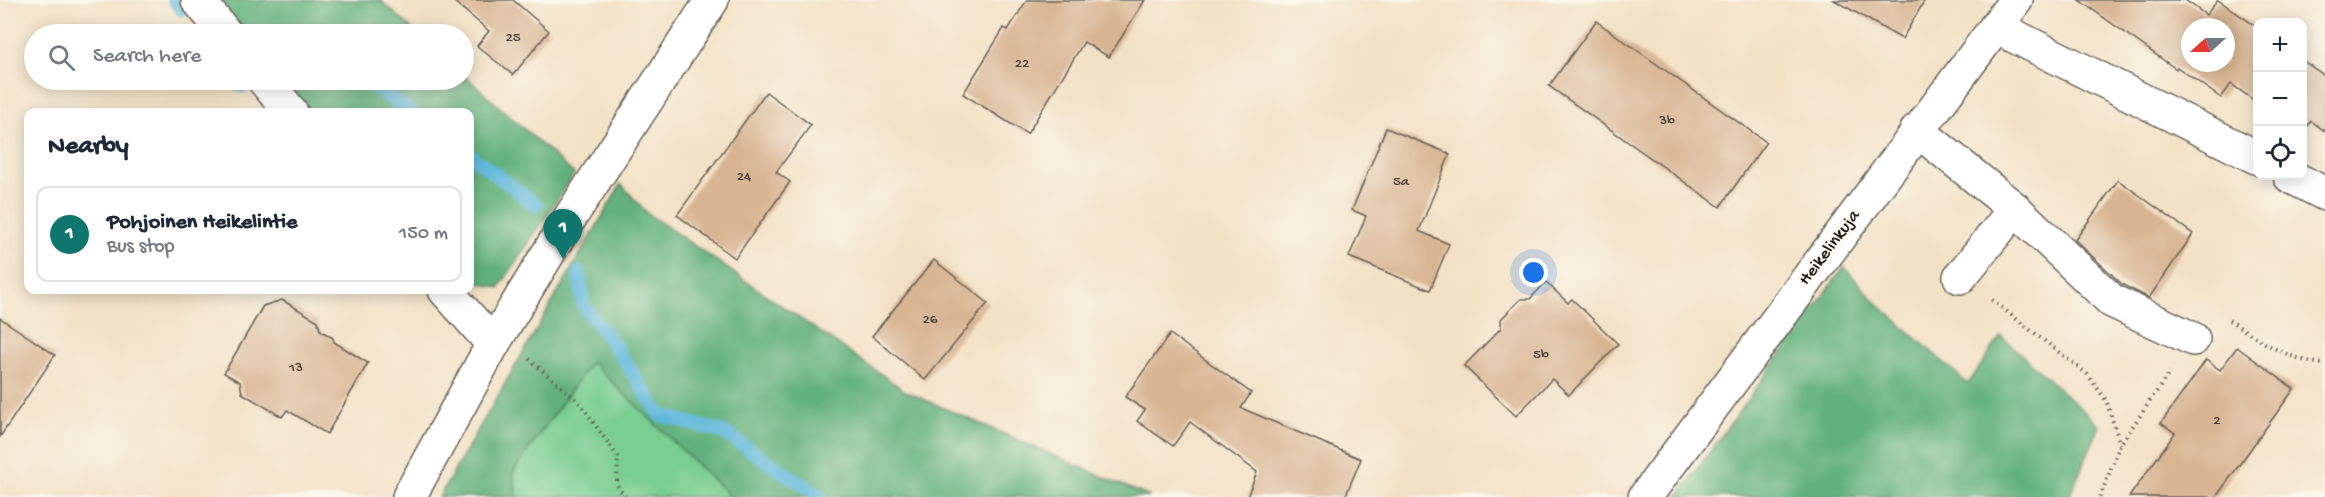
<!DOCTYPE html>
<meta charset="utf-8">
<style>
:root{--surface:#fff;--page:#f6f6f7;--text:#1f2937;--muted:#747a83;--line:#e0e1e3;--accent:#0f766e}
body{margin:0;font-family:"Gochi Hand",sans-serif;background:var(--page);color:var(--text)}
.controls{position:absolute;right:18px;top:18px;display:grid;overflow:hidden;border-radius:12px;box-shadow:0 3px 15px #0003}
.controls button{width:54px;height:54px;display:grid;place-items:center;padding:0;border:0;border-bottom:2px solid var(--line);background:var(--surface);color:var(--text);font:30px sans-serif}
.compass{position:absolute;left:2181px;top:18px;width:54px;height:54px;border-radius:50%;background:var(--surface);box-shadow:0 3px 15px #0003;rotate:249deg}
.you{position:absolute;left:1534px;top:273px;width:21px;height:21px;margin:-15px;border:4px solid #fff;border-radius:50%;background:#1a73e8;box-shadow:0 0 0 9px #1a73e833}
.badge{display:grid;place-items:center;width:39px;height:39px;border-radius:50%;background:var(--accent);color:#fff;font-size:20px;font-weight:700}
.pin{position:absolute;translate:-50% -50px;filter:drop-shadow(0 2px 3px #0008)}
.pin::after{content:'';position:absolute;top:32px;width:21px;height:18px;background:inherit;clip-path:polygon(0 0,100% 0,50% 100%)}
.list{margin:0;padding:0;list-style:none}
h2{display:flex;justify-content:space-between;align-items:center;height:78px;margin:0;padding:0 24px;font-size:26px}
h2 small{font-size:20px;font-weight:400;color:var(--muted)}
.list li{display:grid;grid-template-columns:39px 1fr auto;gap:18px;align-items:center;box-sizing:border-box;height:96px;margin:0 12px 12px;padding:0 12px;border:2px solid var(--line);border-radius:12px}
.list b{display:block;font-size:22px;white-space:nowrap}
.list p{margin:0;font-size:20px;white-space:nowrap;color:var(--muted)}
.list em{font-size:20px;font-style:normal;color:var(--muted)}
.icon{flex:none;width:33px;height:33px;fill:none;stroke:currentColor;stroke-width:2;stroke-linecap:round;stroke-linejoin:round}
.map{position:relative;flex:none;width:2325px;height:497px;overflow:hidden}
.search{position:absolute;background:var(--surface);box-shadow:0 3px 15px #0003;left:24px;top:24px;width:450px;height:66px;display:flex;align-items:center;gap:15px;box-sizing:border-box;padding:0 21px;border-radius:33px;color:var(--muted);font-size:22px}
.panel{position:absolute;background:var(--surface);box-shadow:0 3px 15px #0003;left:24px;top:108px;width:450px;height:186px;border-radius:12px}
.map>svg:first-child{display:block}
</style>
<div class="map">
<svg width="2325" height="497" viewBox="0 0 2325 497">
<rect width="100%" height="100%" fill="#fbf7ec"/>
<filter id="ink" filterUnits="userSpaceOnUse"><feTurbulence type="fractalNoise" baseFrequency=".0167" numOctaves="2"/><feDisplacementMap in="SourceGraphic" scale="12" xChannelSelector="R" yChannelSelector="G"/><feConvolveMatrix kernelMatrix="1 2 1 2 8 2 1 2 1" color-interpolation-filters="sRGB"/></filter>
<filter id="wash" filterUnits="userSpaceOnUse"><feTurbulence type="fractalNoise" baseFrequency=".008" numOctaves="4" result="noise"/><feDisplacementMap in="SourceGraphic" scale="24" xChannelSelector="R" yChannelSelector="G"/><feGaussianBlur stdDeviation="1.35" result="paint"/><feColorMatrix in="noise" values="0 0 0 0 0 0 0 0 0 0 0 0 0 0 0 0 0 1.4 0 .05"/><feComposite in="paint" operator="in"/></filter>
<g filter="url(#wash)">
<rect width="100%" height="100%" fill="#f3e1c5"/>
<polygon fill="#79ce91" stroke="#4a7556" stroke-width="1.5" points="591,361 731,497 517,497 513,472"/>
<g fill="#62b17b" stroke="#3f664c" stroke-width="1.5">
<polygon points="218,0 380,0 418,34 247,34"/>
<polygon points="464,75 574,174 499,288 470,281 470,112 311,112 284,80 464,80"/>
<polygon points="621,184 647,213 907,392 1150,497 731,497 591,362 513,472 517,497 439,497"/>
<polygon points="1844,267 1879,305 1968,384 2001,336 2100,426 2069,497 1677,497"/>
</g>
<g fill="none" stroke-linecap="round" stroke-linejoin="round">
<g stroke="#5eb7dc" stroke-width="14">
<polyline points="174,0 182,10"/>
<polyline points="237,80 242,86"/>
<polyline points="365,80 411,112"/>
<polyline points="470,155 536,205"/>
<polyline points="579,272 583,305 616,348 660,415 723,432 821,497"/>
</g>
</g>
<g id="blocks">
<g fill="#d8b593" fill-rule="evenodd">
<polygon points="452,0 513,0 549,31 513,75 477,46 489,31"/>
<polygon points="1027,0 1145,0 1109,57 1084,42 1027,134 963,94 1004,28 1008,30"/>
<polygon points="1834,0 1925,0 1902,39"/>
<path d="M2079 0H2185L2206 15 2218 0 2258 28V103L2231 84 2221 98 2177 67 2176 69ZM2190 27H2226V63H2190Z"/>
<polygon points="1596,21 1766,142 1720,207 1549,86"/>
<polygon points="2302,60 2325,76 2325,131 2311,121 2302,133"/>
<polygon points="766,92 811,125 776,172 790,182 735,258 677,215"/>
<polygon points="1386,128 1450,154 1419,231 1449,244 1430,290 1349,257 1366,216 1352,210"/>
<polygon points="2118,180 2193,234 2149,298 2123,285 2075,240"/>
<polygon points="934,260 988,303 925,380 872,336"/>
<polygon points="1546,282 1568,303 1572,299 1618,344 1569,395 1552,379 1516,416 1464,366 1501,328 1501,319 1521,299 1530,299"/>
<polygon points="282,300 318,321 320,330 333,338 334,342 368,363 327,434 287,410 282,417 242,393 240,382 224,373 263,306"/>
<polygon points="0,318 55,355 0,437"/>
<polygon points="1170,334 1251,393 1241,408 1361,459 1345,497 1247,497 1257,472 1190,422 1173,446 1137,421 1145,410 1125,397"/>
<polygon points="2237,347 2294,389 2216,497 2129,497 2175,433 2161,423 2206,360 2220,370"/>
</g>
</g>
</g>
<g filter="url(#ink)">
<use href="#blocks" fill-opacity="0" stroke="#676157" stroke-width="1.5"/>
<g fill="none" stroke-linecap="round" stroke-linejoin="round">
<g stroke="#676157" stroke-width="36">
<g id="minor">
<polyline points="198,0 226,34"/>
<polyline points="1996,27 2258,158"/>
<polyline points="264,80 291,112"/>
<polyline points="1917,130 2015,209 1960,277"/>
<polyline points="2290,176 2325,194"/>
<polyline points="2015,209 2112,301 2193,339"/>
<polyline points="445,290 493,344"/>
<polyline points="409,497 493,344 571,216 712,0"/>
<polyline points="1645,497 2016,0"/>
</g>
</g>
<g stroke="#676157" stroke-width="4" stroke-dasharray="1.5 4.5" stroke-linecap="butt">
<polyline points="1992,300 2087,374 2106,400 2120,444"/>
<path d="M2229 320C2259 340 2289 361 2325 364"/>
<polyline points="529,359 579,402 618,457 617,485 625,497"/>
<polyline points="2100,497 2120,445 2170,372"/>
</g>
<use href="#minor" stroke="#fff" stroke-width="33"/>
</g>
</g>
<g text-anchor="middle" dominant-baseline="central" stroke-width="5" stroke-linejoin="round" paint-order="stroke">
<g font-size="15" fill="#4b423a">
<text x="513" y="38">25</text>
<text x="1022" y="64">22</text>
<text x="1667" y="121">3b</text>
<text x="744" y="177">24</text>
<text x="1401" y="182">5a</text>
<text x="930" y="320">26</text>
<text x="1541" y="355">5b</text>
<text x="296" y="368">13</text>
<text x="2217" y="421">2</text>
</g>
<g font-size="18" fill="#1c1c1c" stroke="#fbf7ec">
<text transform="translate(1830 248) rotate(-53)">Heikelinkuja</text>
</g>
</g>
</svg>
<div class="controls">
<button>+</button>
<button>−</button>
<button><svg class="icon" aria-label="locate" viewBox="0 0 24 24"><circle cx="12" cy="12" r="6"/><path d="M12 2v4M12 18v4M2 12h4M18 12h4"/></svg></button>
</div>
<svg class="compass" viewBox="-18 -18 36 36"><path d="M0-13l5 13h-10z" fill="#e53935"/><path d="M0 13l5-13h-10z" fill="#747a83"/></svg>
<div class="you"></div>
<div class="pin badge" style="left:563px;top:259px">1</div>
<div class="search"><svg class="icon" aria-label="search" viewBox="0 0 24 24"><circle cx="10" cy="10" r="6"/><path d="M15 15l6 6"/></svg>Search here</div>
<section class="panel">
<h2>Nearby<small></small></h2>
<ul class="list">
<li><span class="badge">1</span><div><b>Pohjoinen Heikelintie</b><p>Bus stop</p></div><em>150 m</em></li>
</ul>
</section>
</div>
